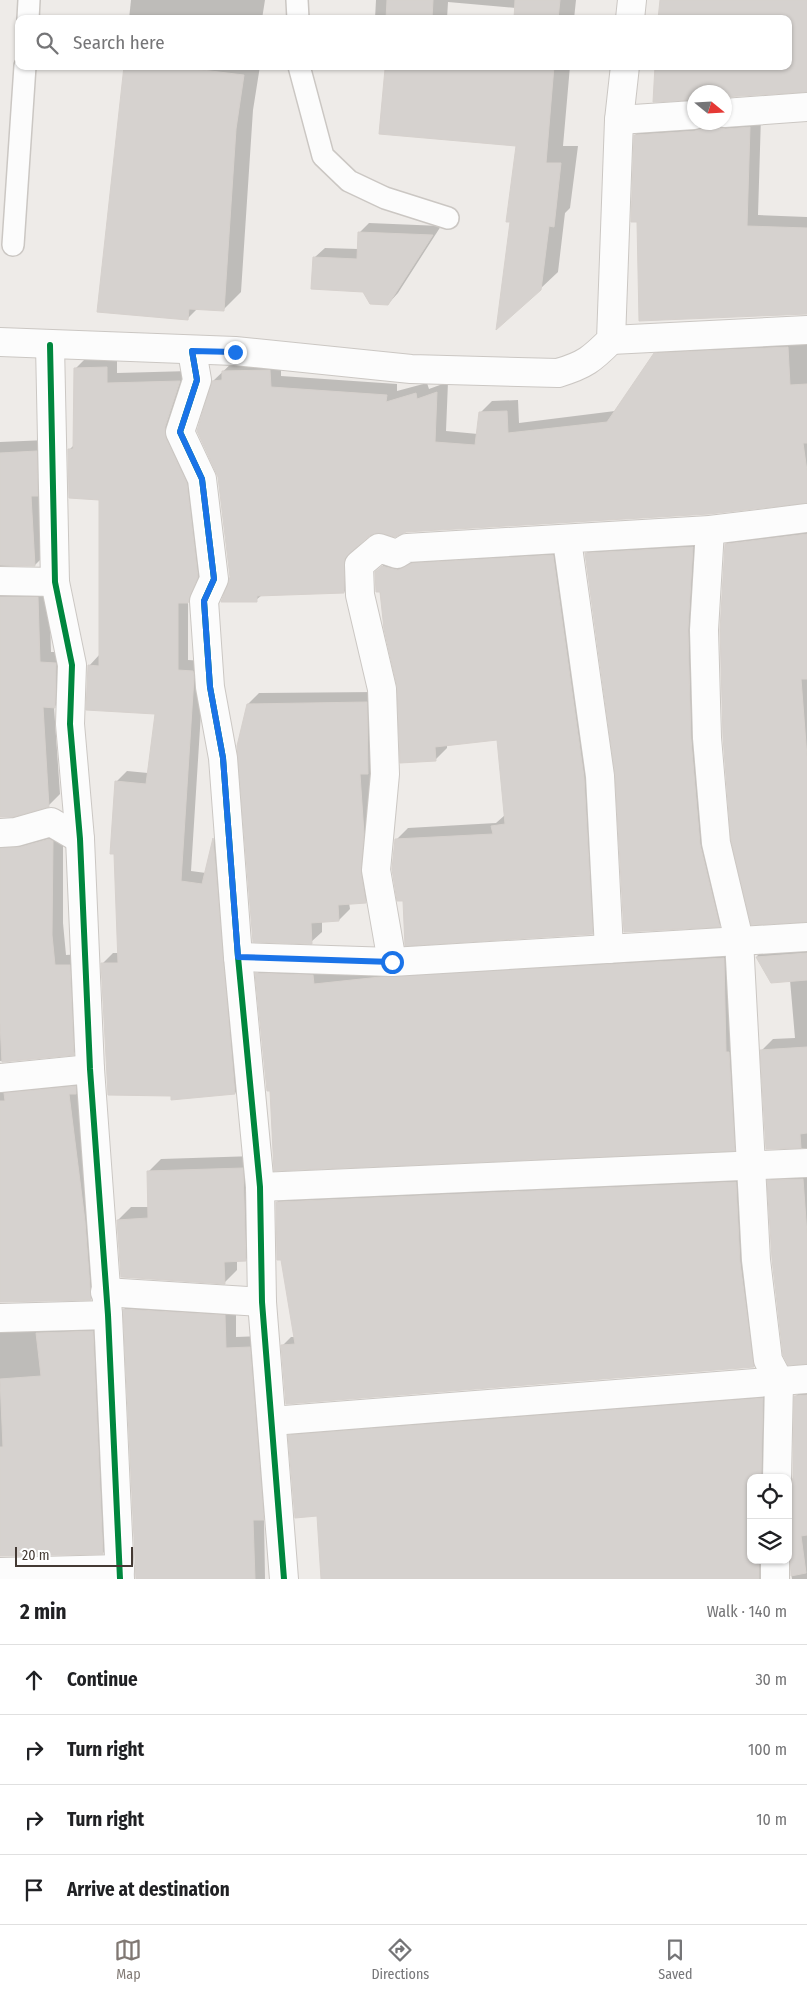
<!DOCTYPE html>
<meta charset="utf-8">
<style>
:root{--surface:#fff;--page:#f2f2f2;--text:#202124;--muted:#757577;--line:#e0e0e0;--accent:#807873}
body{margin:0;font-family:"Fira Sans Condensed",sans-serif;background:var(--page);color:var(--text)}
.controls{position:absolute;right:15px;bottom:15px;display:grid;overflow:hidden;border-radius:10px;box-shadow:0 1px 4px #0004}
.controls button{width:45px;height:45px;display:grid;place-items:center;padding:0;border:0;border-bottom:1px solid var(--line);background:var(--surface);color:var(--text);font:25px sans-serif}
.compass{position:absolute;left:687px;top:85px;width:45px;height:45px;border-radius:50%;background:var(--surface);box-shadow:0 1px 4px #0004;rotate:108deg}
.scale{position:absolute;left:15px;bottom:12px;width:118px;box-sizing:border-box;padding-left:5px;border:2px solid #443a34;border-top:0;font-size:14px;line-height:18px;white-space:nowrap;color:#443a34;-webkit-text-stroke:4px #fff;paint-order:stroke}
.stop{position:absolute;width:15px;height:15px;margin:-11px;border:4px solid #1a73e8;border-radius:50%;background:#fff}
.stop.end{background:#1a73e8;border-color:#fff;box-shadow:0 1px 5px #0008}
.list{margin:0;padding:0;list-style:none}
h2{display:flex;justify-content:space-between;align-items:center;height:65px;margin:0;padding:0 20px;font-size:21px}
h2 small{font-size:16px;font-weight:400;color:var(--muted)}
.list li{display:grid;grid-template-columns:32px 1fr auto;gap:15px;align-items:center;box-sizing:border-box;height:70px;padding:0 20px;border-top:1px solid var(--line)}
.list b{display:block;font-size:19px;white-space:nowrap}
.list em{font-size:16px;font-style:normal;color:var(--muted)}
.icon{flex:none;width:28px;height:28px;fill:none;stroke:currentColor;stroke-width:2;stroke-linecap:round;stroke-linejoin:round}
.map{position:relative;flex:none;width:807px;height:1579px;overflow:hidden}
.search{position:absolute;background:var(--surface);box-shadow:0 1px 4px #0004;left:15px;right:15px;top:15px;height:55px;display:flex;align-items:center;gap:12px;box-sizing:border-box;padding:0 18px;border-radius:10px;color:var(--muted);font-size:19px}
.sheet{height:345px;background:var(--surface)}
nav{display:flex;justify-content:space-around;align-items:center;box-sizing:border-box;height:70px;border-top:1px solid var(--line);background:var(--surface);font-size:14px;color:var(--muted)}
nav a{display:grid;justify-items:center;gap:2px}
nav .on{color:var(--accent)}
.map>svg:first-child{display:block}
</style>
<div class="map">
<svg width="807" height="1579" viewBox="0 0 807 1579">
<rect width="100%" height="100%" fill="#eeebe8"/>
<g fill="#0003">
<polygon points="131,0 265,0 262,19 129,19"/>
<polygon points="376,0 576,0 574,19 515,19 516,8 448,2 447,19 375,19"/>
<polygon points="661,0 807,0 807,91 694,92 694,98 654,101 788,66 788,19"/>
<polygon points="124,66 260,66 253,110 241,292 223,310 198,308 188,318"/>
<polygon points="371,66 570,66 563,146 578,146 570,208 565,213 558,272 540,289 511,221 518,145 386,68"/>
<polygon points="761,116 758,215 807,217 807,313 635,135 647,124 724,122"/>
<polygon points="369,223 441,226 398,293 388,304 364,291 315,257 325,248 358,249 359,233"/>
<polygon points="807,336 807,502 376,531 368,535 356,547 355,581 344,592 262,595 256,600 231,577 213,381 235,360 281,360 281,376 397,384 397,391 427,383 429,389 448,382 446,431 478,434 480,413 492,401 518,400 519,423 615,411 655,354 666,343"/>
<polygon points="117,357 117,373 190,371 175,415 208,565 199,591 188,601 188,660 204,661 204,665 191,871 206,873 214,838 224,829 246,1082 235,1093 102,964 113,953 119,953 116,782 127,771 148,773 157,712 89,666 100,654 100,499 69,450 75,444 75,369 86,358"/>
<polygon points="47,440 46,554 35,565 0,566 0,442"/>
<polygon points="807,524 807,920 726,544 737,533"/>
<polygon points="704,536 730,914 719,925 617,774 586,554 597,542"/>
<polygon points="565,544 604,921 592,933 404,900 396,840 408,828 496,823 505,815 498,739 447,745 447,748 435,760 399,688 376,573 388,560"/>
<polygon points="0,580 49,587 51,652 67,652 66,696 54,707 60,794 48,806 0,817"/>
<polygon points="377,692 379,762 371,770 376,891 365,902 349,903 350,909 339,920 322,921 322,932 311,942 248,704 259,693"/>
<polygon points="63,830 63,923 66,955 81,954 84,1042 73,1054 0,1061 0,832"/>
<polygon points="807,943 807,1148 767,1148 762,1050 773,1039 795,1038 790,980 772,982 757,956 768,945"/>
<polygon points="734,948 745,1139 734,1149 271,1090 257,974 267,963"/>
<polygon points="86,1076 102,1287 91,1299 0,1301 0,1077"/>
<polygon points="255,1156 258,1247 245,1260 237,1260 237,1270 224,1283 118,1220 131,1207 149,1207 148,1172 161,1159"/>
<polygon points="807,1167 807,1364 769,1181 780,1170"/>
<polygon points="744,1174 762,1358 754,1366 282,1346 291,1337 295,1337 277,1202 286,1194"/>
<polygon points="136,1298 236,1304 236,1337 261,1336 274,1507 264,1517 265,1579 136,1579 124,1309"/>
<polygon points="0,1317 104,1320 114,1541 103,1553 0,1555"/>
<polygon points="807,1385 807,1579 792,1579 788,1550 788,1483 793,1482 796,1396"/>
<polygon points="774,1387 778,1478 751,1478 751,1560 771,1560 776,1579 322,1579 318,1515 290,1436 301,1425"/>
</g>
<g fill="#d6d2cf" stroke="#d6d1cd">
<polygon points="387,0 433,0 432,19 386,19"/>
<polygon points="515,0 560,0 558,19 514,19"/>
<polygon points="660,0 807,0 807,92 724,97 724,92 694,92 694,100 653,102 655,66 788,66 788,19 658,19"/>
<polygon points="124,66 169,66 244,75 236,129 224,311 189,309 188,320 97,312"/>
<polygon points="383,66 479,66 510,69 510,66 554,66 546,163 561,163 554,227 549,226 541,290 496,330 510,222 506,222 516,146 379,134 385,69"/>
<polygon points="708,122 725,129 750,127 747,226 807,228 807,314 639,321 637,222 631,222 634,135 695,131 702,128"/>
<polygon points="358,232 433,235 388,305 370,304 363,292 311,289 313,257 357,259"/>
<polygon points="788,347 790,385 807,384 807,443 803,443 807,471 807,503 709,514 406,532 395,537 377,533 369,536 345,558 344,593 257,596 257,602 221,602 230,577 218,477 197,431 212,381 222,380 222,371 270,370 271,387 387,395 386,402 416,393 417,399 437,392 435,442 475,445 479,412 507,411 508,433 607,422 654,353"/>
<polygon points="107,367 107,383 180,381 165,427 166,438 187,483 198,577 188,603 178,603 178,670 193,671 194,677 181,881 202,884 213,838 235,1094 171,1100 171,1096 108,1095 101,963 118,963 114,854 110,854 115,781 146,784 155,714 86,710 88,665 99,666 99,500 69,498 68,449 73,449 74,368"/>
<polygon points="37,451 38,496 31,496 35,566 0,565 0,453"/>
<polygon points="807,534 807,679 801,679 807,757 807,922 751,925 731,841 723,737 720,630 725,544"/>
<polygon points="693,547 688,630 691,739 700,844 720,927 624,932 615,774 585,553"/>
<polygon points="553,555 584,777 593,934 405,946 403,901 397,901 392,869 395,839 493,834 491,826 505,824 497,740 435,747 436,761 400,763 397,686 384,629 380,592 376,592 375,572 382,566 398,570 412,563"/>
<polygon points="0,597 38,597 40,662 56,663 56,666 55,708 43,707 49,807 13,817 0,817"/>
<polygon points="367,702 368,774 360,774 364,834 361,872 366,903 338,905 339,921 311,923 312,944 253,942 237,746 247,704"/>
<polygon points="49,839 53,841 52,935 55,965 70,965 74,1055 2,1062 0,1023 0,848 20,847"/>
<polygon points="807,953 807,980 771,983 756,957"/>
<polygon points="724,958 726,1052 729,1052 735,1151 274,1171 270,1091 267,1091 255,973 313,975 314,984 380,977"/>
<polygon points="807,1047 807,1133 800,1134 801,1148 766,1149 760,1050"/>
<polygon points="76,1086 76,1094 69,1094 85,1221 91,1300 0,1302 0,1101 5,1101 4,1093"/>
<polygon points="243,1168 246,1261 224,1262 225,1284 121,1277 117,1220 148,1218 147,1171"/>
<polygon points="803,1179 807,1234 807,1364 788,1365 783,1355 772,1259 767,1180"/>
<polygon points="736,1182 740,1262 754,1367 286,1404 281,1345 295,1344 281,1260 277,1260 276,1202"/>
<polygon points="123,1309 225,1315 226,1348 250,1347 264,1520 253,1520 255,1579 136,1579"/>
<polygon points="93,1331 103,1554 0,1556 0,1447 3,1447 0,1379 41,1376 36,1333"/>
<polygon points="807,1395 807,1535 801,1536 806,1573 791,1576 788,1488 793,1478 794,1396"/>
<polygon points="763,1398 761,1478 751,1478 751,1560 759,1560 759,1579 321,1579 317,1516 295,1518 288,1435"/>
</g>
<g fill="none" stroke-linecap="round" stroke-linejoin="round">
<g stroke="#cbc7c3" stroke-width="24">
<g id="service">
<polyline points="297,0 298,19"/>
<polyline points="28,19 29,0"/>
<polyline points="299,66 323,156 349,181 385,198 448,218"/>
<polyline points="13,245 25,66"/>
</g>
</g>
<g stroke="#cbc7c3" stroke-width="30">
<g id="minor">
<polyline points="630,19 632,0"/>
<polyline points="724,113 807,107"/>
<polyline points="619,120 694,115"/>
<polyline points="611,340 807,330"/>
<path d="M0 342 235 351 411 369 558 373C585 365 592 359 611 340L619 120 625 66"/>
<polyline points="50,345 55,582 72,665 70,724 80,839 90,1069 108,1315 120,1579"/>
<polyline points="192,351 197,380 180,432 202,479 214,579 204,601 210,687 223,758 238,957 260,1187 262,1302 284,1579"/>
<polyline points="710,530 704,630 707,738 716,843 739,940 756,1260 768,1360 779,1381 777,1478"/>
<polyline points="567,540 600,776 609,949"/>
<polyline points="0,581 55,582"/>
<polyline points="0,833 16,832 51,822 80,839"/>
<polyline points="238,957 392,962 807,937"/>
<polyline points="392,962 376,870 385,774 382,689 360,595 359,565 379,548 397,554 407,548 710,530 807,518"/>
<polyline points="0,1078 90,1069"/>
<polyline points="260,1187 807,1163"/>
<polyline points="105,1292 262,1302"/>
<polyline points="0,1318 108,1315"/>
<polyline points="272,1421 807,1379"/>
<polyline points="0,1572 120,1569"/>
<polyline points="775,1579 775,1560"/>
</g>
</g>
<use href="#service" stroke="#fcfcfc" stroke-width="21"/>
<use href="#minor" stroke="#fcfcfc" stroke-width="28"/>
<g stroke="#fff" stroke-width="9">
<g id="cycleway">
<polyline points="50,345 55,582 72,665 70,724 80,839 90,1069 108,1315 120,1579"/>
<polyline points="192,351 197,380 180,432 202,479 214,579 204,601 210,687 223,758 238,957 260,1187 262,1302 284,1579"/>
</g>
</g>
<use href="#cycleway" stroke="#00873e" stroke-width="6"/>
</g>
<g fill="none" stroke-linecap="round" stroke-linejoin="round">
<polyline stroke="#1a73e8" stroke-width="6" points="235,352 192,351 197,380 180,432 202,479 214,579 204,601 210,687 223,758 238,957 392,962"/>
</g>
</svg>
<div class="controls">
<button><svg class="icon" aria-label="locate" viewBox="0 0 24 24"><circle cx="12" cy="12" r="6"/><path d="M12 2v4M12 18v4M2 12h4M18 12h4"/></svg></button>
<button><svg class="icon" aria-label="layers" viewBox="0 0 24 24"><path d="M12 4l9 5-9 5-9-5zM3 14l9 5 9-5"/></svg></button>
</div>
<svg class="compass" viewBox="-18 -18 36 36"><path d="M0-13l5 13h-10z" fill="#e53935"/><path d="M0 13l5-13h-10z" fill="#757577"/></svg>
<div class="scale">20 m</div>
<div class="stop" style="left:392px;top:962px"></div>
<div class="stop end" style="left:235px;top:352px"></div>
<div class="search"><svg class="icon" aria-label="search" viewBox="0 0 24 24"><circle cx="10" cy="10" r="6"/><path d="M15 15l6 6"/></svg>Search here</div>
</div>
<section class="sheet">
<h2>2 min<small>Walk · 140 m</small></h2>
<ul class="list">
<li><svg class="icon" aria-label="ahead" viewBox="0 0 24 24"><path d="M12 20V5M6 11l6-6 6 6"/></svg><div><b>Continue</b></div><em>30 m</em></li>
<li><svg class="icon" aria-label="right" viewBox="0 0 24 24"><path d="M7 20v-9h11M14 6l5 5-5 5"/></svg><div><b>Turn right</b></div><em>100 m</em></li>
<li><svg class="icon" aria-label="right" viewBox="0 0 24 24"><path d="M7 20v-9h11M14 6l5 5-5 5"/></svg><div><b>Turn right</b></div><em>10 m</em></li>
<li><svg class="icon" aria-label="arrive" viewBox="0 0 24 24"><path d="M6 21V4h12l-3 4 3 4H6"/></svg><div><b>Arrive at destination</b></div></li>
</ul>
</section>
<nav>
<a class="on"><svg class="icon" aria-label="map" viewBox="0 0 24 24"><path d="M3 6l6-2 6 2 6-2v14l-6 2-6-2-6 2zM9 4v14M15 6v14"/></svg>Map</a>
<a><svg class="icon" aria-label="directions" viewBox="0 0 24 24"><path d="M12 3l9 9-9 9-9-9zM9 14v-3h6M13 9l2 2-2 2"/></svg>Directions</a>
<a><svg class="icon" aria-label="saved" viewBox="0 0 24 24"><path d="M7 4h10v16l-5-4-5 4z"/></svg>Saved</a>
</nav>
